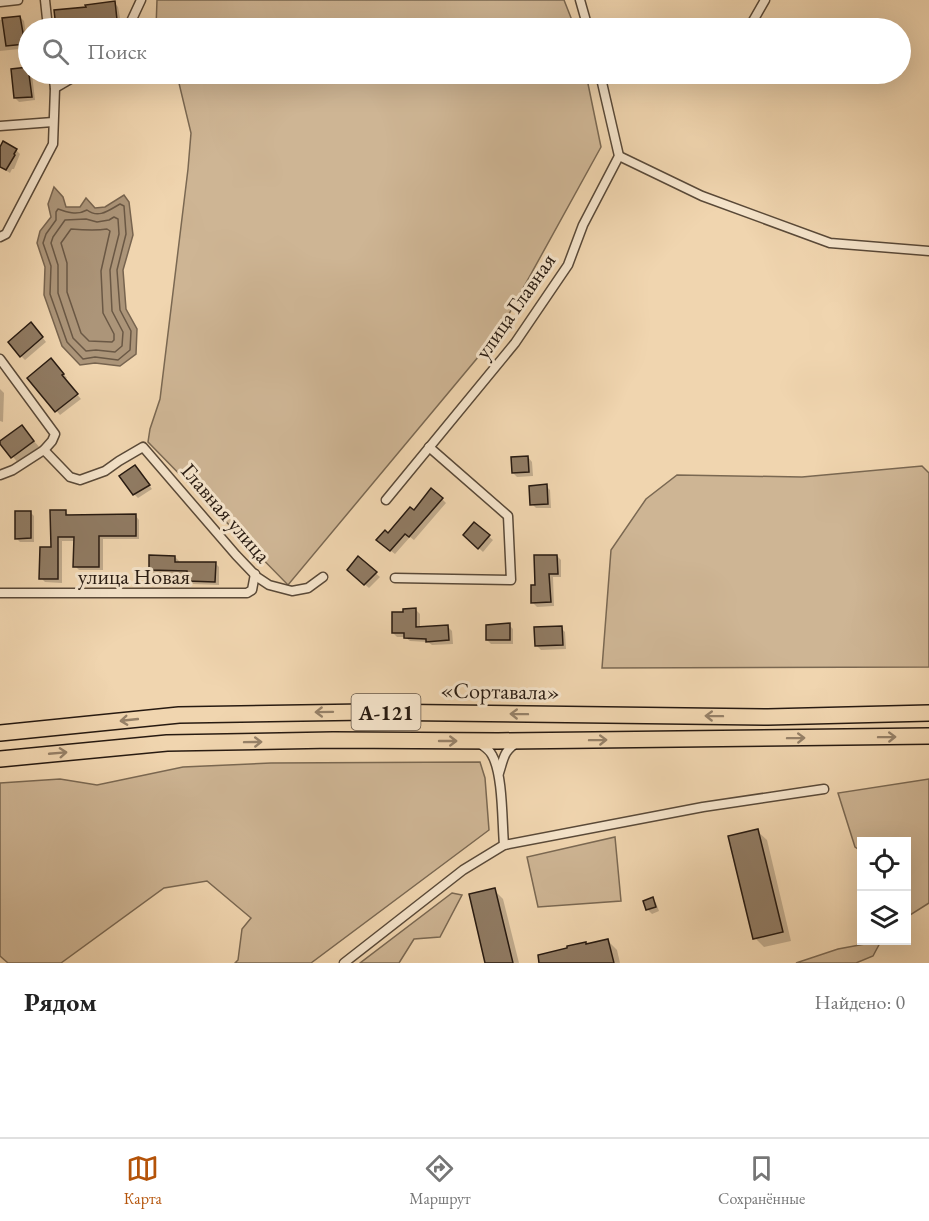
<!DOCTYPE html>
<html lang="ru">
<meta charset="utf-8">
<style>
:root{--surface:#fff;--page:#f6f6f6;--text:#222;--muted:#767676;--line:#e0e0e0;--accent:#b45309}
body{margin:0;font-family:"EB Garamond",serif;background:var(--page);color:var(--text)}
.controls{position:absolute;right:18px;bottom:18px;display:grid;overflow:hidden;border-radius:0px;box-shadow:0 6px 24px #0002}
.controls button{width:54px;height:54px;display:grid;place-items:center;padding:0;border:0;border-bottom:2px solid var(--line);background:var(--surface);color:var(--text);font:30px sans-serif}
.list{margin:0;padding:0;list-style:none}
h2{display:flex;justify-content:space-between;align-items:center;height:78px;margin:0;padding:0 24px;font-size:26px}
h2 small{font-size:20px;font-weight:400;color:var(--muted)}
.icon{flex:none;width:33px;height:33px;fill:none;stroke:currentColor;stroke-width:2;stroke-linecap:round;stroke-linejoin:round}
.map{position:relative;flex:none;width:929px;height:963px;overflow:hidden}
.search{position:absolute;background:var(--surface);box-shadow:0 6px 24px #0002;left:18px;right:18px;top:18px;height:66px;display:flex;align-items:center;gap:15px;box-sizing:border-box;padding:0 21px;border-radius:33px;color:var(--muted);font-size:22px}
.sheet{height:174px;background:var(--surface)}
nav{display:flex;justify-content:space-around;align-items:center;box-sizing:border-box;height:84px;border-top:2px solid var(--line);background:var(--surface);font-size:16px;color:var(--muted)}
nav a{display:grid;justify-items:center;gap:3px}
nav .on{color:var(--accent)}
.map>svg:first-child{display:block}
</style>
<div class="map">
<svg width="929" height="963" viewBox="0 0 929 963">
<rect width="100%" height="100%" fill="#f0d5af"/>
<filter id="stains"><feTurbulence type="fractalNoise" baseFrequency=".00333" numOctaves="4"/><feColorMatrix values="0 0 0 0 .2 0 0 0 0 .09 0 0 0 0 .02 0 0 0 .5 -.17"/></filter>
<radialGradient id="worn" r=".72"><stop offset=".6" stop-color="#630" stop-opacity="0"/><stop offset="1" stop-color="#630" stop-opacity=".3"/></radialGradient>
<g fill="#ceb594" stroke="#7a6852" stroke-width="1.5">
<polygon points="157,0 564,0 575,28 156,28"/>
<polygon points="175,74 586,74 601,147 499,332 288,585 148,442 150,429 160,399 188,169 191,133 178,79"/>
<polygon points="922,466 929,473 929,667 602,668 611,550 646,499 677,475 802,477"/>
<polygon points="480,762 485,778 489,830 311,963 235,963 238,960 242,929 251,918 207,881 164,888 61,963 8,963 0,956 0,783 60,779 97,785 183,767 271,763"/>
<polygon points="929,779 929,903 907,917 906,842 862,842 861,851 855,847 838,793"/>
<polygon points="615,837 621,901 538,907 527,857"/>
<polygon points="452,893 462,895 440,937 414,939 399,963 360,963"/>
<polygon points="881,941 873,956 856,963 796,963 838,949"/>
</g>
<polygon fill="#ac9579" stroke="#77644f" stroke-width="1.5" points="54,187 63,197 66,207 80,207 86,198 95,208 105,207 124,195 129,202 133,235 123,270 126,309 137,329 136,354 120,366 95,363 80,365 62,346 44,295 45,267 37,243 40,231 51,217 48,204"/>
<g fill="#0003">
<polygon points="114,2 118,7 121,23 83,28 58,28 56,12 87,8"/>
<polygon points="20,17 24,21 28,48 0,51 0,20"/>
<polygon points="28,69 28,74 32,74 35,100 19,102 15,98"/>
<polygon points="0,149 16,150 20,154 14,169 12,169 10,173 0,167"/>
<polygon points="35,328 46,342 25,360 21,356"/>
<polygon points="55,364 67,378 64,380 81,399 60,415 29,378"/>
<polygon points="0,389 4,393 3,422 0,421"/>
<polygon points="22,427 40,448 19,464 1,442"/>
<polygon points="528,457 532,462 533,476 517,477 513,473"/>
<polygon points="139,471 152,489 138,498 134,494"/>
<polygon points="546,486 550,490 551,508 536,508 532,504"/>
<polygon points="442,499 446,503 414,540 410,537 395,554 382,544 388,535 414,512"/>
<polygon points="30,512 34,516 34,542 20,542 16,538"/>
<polygon points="65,512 70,516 135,515 139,520 139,539 103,539 103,570 79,570 75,566 76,541 62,541 62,583 45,582 41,578"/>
<polygon points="474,524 493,540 483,552 469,539"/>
<polygon points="557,556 561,560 561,577 553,577 554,606 537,607 533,603 536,586"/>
<polygon points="175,557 179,561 179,563 215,563 219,567 219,585 193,584 188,580 188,575 155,574 150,570"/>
<polygon points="359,559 380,577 369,588 353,574"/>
<polygon points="416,610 420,614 420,628 448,627 452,631 453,644 432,645 428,642 410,641 405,637 397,637 393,633 405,613"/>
<polygon points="509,625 513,629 513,644 491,644 487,640"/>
<polygon points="561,628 565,632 566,649 541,650 537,646"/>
<polygon points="757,831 767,840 791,941 764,947 755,938"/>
<polygon points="494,890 503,899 519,963 487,963"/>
<polygon points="652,899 656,903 659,911 652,914 647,909"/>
<polygon points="608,941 617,950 620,963 541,963 569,949"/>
</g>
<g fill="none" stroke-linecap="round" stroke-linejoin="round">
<g stroke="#6a5845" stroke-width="1.5">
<path d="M120 204 124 206 126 234 117 270 120 310 131 331 130 350 118 360 95 357 83 359 67 342 50 294 51 266 43 243 46 234 56 220V212L58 209C68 212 76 216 87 210 99 219 109 210 120 204Z"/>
<polygon points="114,217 118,219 119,234 110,270 112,311 123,332 122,346 115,352 96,350 86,351 73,338 58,293 58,265 51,243 53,237 65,220 86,219 97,222 109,220"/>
<path d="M71 229C83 230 95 231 107 229L110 231 101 271 103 313 114 334V340L112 342 89 341 81 333 67 292V263L61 243Z"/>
</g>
</g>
<g fill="#907b63" stroke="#271a11" stroke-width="1.5">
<polygon points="115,1 117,20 75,25 76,28 56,28 54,10 86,7 85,5"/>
<polygon points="20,16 25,44 6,46 2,18"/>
<polygon points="28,67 32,97 14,98 11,69"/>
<polygon points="3,141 17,149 14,154 15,155 6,170 0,167 0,147"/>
<polygon points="31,322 43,337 20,357 8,342"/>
<polygon points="51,358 64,374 62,375 78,394 55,412 27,378"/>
<polygon points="22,425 34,441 11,458 0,444 0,441"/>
<polygon points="528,456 529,472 512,473 511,457"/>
<polygon points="135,465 150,485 133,495 119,476"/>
<polygon points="547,484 548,504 530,505 529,486"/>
<polygon points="431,488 443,498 409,537 405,534 390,551 376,540 385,530 388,533 410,507 414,510"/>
<polygon points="50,510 66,510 66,515 136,514 136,536 99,536 99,567 73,567 74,537 58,537 58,579 39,579 40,547 51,547"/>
<polygon points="15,511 31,511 31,538 15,539"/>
<polygon points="474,522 490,535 478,549 463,535"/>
<polygon points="149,555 175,556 175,562 216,562 215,582 187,581 187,571 149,570"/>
<polygon points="534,555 557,555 558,574 549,574 551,602 531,603 531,585 535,585"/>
<polygon points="358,556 377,572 364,585 347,570"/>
<polygon points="416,608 416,627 448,625 449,640 426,642 426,639 404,638 404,633 392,633 392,612 403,612 403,609"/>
<polygon points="510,623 510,640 486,640 486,625"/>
<polygon points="562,626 563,645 535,646 534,627"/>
<polygon points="758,829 783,932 753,939 728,836"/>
<polygon points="495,888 513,963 485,963 469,894"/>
<polygon points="653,897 656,907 646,910 643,901"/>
<polygon points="608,939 614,963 539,963 538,955 567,948 567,946 586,942 586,944"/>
</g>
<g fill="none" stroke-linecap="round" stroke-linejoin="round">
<g stroke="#594938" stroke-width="11">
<g id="street">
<polyline points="45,0 48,28"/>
<polyline points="580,0 588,28"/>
<polyline points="0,2 18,0"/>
<polyline points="128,28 141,0"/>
<polyline points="749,28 765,0"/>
<polyline points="55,88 79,74"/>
<polyline points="0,126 53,122"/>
<polyline points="619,156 702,196 830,243 929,251"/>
<polyline points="0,237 6,234 53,144 55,88 53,74"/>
<polyline points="0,359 55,434 52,441 44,450"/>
<polyline points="0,475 13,470 44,450 70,477 80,480 105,471 119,461 143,447 236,555 257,577 269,585 292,591 308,588 323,577"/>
<polyline points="386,500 515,343 568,265 583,225 619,156 600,74"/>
<polyline points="395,578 511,580 508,516 429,447"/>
<polyline points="0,593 247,593 252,590 255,574"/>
<path d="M478 742C483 746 489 749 492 755 503 774 502 821 504 845"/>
<path d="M499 773C504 758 503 751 518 742"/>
<polyline points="344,963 463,870 504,845 703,807 824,789"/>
</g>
</g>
<g stroke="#271a11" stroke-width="18">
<g id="highway">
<polyline points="0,733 179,715 366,712 768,717 929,713"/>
<polyline points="0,759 167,743 333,740 498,741 929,736"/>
</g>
</g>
<use href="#street" stroke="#f5e4cb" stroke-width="8"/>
<use href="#highway" stroke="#f0d5af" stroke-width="15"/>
</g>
<defs><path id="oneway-shaft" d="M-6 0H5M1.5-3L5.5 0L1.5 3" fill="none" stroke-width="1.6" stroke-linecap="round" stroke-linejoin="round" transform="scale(1.5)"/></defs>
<g stroke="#968168">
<use href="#oneway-shaft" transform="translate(324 712) rotate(179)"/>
<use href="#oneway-shaft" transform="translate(519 714) rotate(-179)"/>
<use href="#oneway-shaft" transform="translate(714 716) rotate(-179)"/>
<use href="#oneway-shaft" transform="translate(129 720) rotate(174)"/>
<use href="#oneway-shaft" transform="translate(887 737) rotate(-1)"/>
<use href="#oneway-shaft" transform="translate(796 738) rotate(-1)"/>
<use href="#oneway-shaft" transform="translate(598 740) rotate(-1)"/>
<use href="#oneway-shaft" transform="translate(448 741)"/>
<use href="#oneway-shaft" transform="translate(253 742) rotate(-1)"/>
<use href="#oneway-shaft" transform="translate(58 753) rotate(-5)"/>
</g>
<g text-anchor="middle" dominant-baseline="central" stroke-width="6" stroke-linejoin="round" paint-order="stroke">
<rect fill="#f5e4cb" stroke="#655749" stroke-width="1.5" x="351.5" y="694" width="69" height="36" rx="4.5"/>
<g font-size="21" font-weight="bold" fill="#271a11">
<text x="386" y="712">А-121</text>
</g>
<g font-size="22" fill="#271a11" stroke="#f5e4cb">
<text transform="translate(515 306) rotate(-55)">улица Главная</text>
<text transform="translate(226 513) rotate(49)">Главная улица</text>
<text x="134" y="576">улица Новая</text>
<text transform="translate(500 691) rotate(1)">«Сортавала»</text>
</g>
</g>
<rect width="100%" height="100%" filter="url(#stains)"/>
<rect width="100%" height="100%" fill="url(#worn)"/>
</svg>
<div class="controls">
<button><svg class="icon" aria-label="locate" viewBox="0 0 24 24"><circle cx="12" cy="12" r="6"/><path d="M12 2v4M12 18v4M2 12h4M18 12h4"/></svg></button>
<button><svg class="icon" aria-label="layers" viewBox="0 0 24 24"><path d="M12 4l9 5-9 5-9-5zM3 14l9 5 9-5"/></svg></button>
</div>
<div class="search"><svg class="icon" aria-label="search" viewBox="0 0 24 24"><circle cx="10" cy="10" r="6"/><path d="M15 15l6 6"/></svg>Поиск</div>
</div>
<section class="sheet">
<h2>Рядом<small>Найдено: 0</small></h2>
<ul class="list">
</ul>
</section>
<nav>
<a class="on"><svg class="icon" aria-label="map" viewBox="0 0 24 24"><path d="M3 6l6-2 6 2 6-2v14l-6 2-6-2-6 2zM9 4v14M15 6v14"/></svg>Карта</a>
<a><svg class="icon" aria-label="directions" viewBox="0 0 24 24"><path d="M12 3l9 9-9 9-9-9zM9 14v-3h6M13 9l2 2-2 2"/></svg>Маршрут</a>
<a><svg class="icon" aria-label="saved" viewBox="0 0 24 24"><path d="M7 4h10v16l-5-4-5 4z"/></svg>Сохранённые</a>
</nav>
